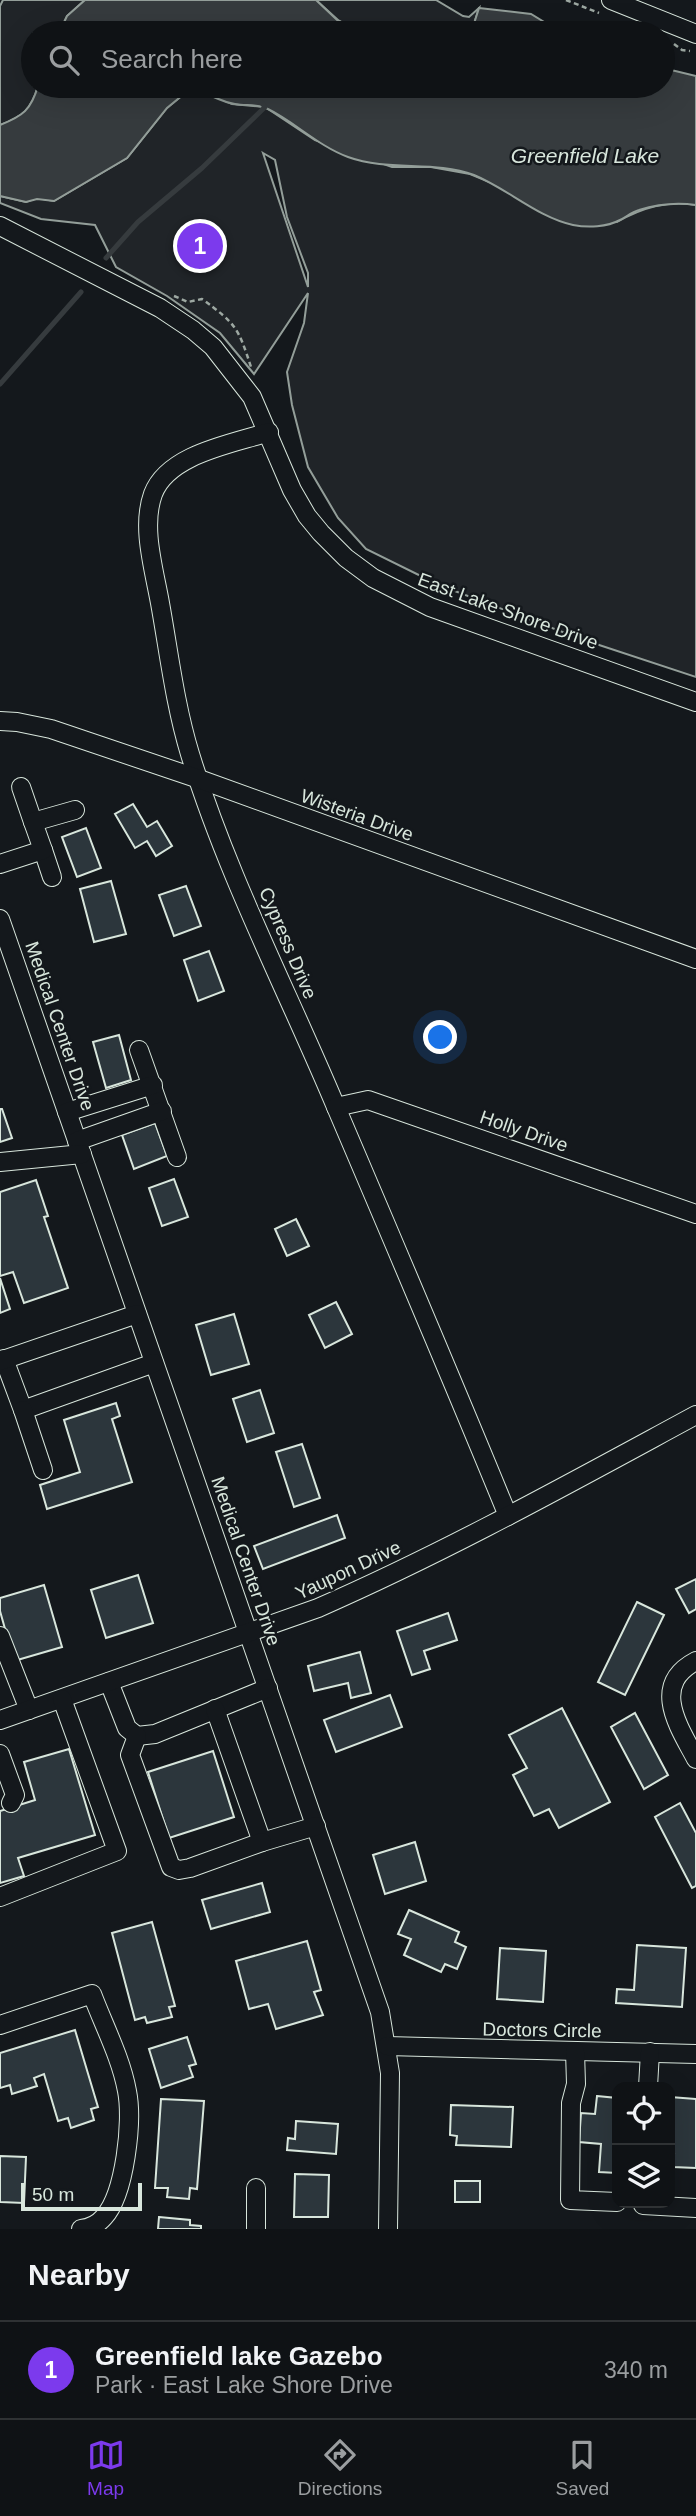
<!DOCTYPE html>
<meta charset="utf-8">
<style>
:root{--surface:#0f1215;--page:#1d2022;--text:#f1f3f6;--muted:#9b9ea0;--line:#2f3234;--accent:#7c3aed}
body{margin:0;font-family:Helvetica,sans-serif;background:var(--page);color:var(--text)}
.controls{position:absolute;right:21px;bottom:21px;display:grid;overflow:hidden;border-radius:14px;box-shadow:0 7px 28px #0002}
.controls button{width:63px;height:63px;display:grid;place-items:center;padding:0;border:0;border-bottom:2px solid var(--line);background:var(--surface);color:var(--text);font:35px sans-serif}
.scale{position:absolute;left:21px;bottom:18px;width:121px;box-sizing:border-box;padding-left:7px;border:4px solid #d8e6dc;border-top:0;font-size:19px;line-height:24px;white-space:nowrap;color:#d8e6dc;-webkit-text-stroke:5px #14181c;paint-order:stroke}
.you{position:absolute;left:441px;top:1038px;width:24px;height:24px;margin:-18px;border:5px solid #fff;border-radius:50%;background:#1a73e8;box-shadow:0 0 0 10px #1a73e833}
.badge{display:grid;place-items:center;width:46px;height:46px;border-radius:50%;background:var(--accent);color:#fff;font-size:23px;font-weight:700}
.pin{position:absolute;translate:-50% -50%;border:4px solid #fff;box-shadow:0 2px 7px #0006}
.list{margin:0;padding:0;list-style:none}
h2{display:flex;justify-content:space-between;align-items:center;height:91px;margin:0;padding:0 28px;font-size:30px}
h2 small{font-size:23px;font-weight:400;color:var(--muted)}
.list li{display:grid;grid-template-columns:46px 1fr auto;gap:21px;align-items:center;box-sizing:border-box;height:98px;padding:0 28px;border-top:2px solid var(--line)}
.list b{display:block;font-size:26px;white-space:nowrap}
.list p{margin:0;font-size:23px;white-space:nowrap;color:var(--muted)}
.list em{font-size:23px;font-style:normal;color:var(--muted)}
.icon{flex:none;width:38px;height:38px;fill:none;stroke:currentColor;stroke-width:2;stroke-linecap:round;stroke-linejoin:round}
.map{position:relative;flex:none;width:696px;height:2229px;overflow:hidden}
.search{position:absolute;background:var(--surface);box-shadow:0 7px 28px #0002;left:21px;right:21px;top:21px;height:77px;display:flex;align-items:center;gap:18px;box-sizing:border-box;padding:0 24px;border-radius:38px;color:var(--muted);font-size:26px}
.sheet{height:189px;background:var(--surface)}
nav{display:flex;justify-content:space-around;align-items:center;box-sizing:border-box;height:98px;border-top:2px solid var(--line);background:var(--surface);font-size:19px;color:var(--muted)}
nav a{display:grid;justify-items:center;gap:4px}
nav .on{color:var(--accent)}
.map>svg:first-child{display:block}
</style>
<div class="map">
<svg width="696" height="2229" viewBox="0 0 696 2229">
<rect width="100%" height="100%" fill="#14181c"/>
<g fill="#202428" stroke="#939e99" stroke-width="2" fill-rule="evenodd">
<path d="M3 0H85L67 16 59 33H33V86H38C31 110 23 116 0 125V6Z"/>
<polygon points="316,0 436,0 463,16 469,17 479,8 471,33 457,33 428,28 412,29 379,26 369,28 347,25 338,20"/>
<path d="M190 89 200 90 232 104 265 107 315 140 392 167H431L470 174 492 183 617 222C642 208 667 200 696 205V677L581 639 439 585 366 549 338 518 308 467 292 405 287 372 304 323 308 293 254 374 220 333 167 296 116 267 95 225 41 219 0 203V196L26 202 37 198 54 201 127 158 167 108ZM263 153 275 160 287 217 308 273V287Z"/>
</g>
<g fill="#363b3e" stroke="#939e99" stroke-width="2">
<polygon points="85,0 316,0 337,20 347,25 369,28 379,26 412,29 428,28 457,33 59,33 67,16"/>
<polygon points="479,8 531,14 562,33 471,33"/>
<path d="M663 68 696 76V205C676 202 658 204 639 210 632 212 626 217 620 220 607 227 588 228 573 225 537 217 508 189 474 175 434 160 389 172 348 157 318 146 295 122 266 108 257 104 245 106 235 104 219 102 206 91 190 89L167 108 127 158 54 201 37 199 26 202 0 196V125C23 116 31 110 38 86H663Z"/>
</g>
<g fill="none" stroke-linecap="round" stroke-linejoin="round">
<g stroke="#363b3e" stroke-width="5">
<polyline points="106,258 138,222 202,168 265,107 261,102"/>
<polyline points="0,384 81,292"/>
</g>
</g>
<g fill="#2c363c" stroke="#d8e6dc" stroke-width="2">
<polygon points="133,804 147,827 157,821 172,846 156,856 147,841 135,848 115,814"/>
<polygon points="86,828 101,868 77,877 62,837"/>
<polygon points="111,881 126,934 94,942 80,889"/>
<polygon points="186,886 201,926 174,936 159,895"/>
<polygon points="209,951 224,991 198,1001 184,960"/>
<polygon points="119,1035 131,1080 106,1088 93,1042"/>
<polygon points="0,1109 2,1109 12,1138 0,1142"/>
<polygon points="155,1123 167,1156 134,1169 122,1135"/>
<polygon points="174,1179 188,1217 162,1226 149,1188"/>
<polygon points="36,1180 48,1216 44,1217 68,1288 24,1303 13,1272 0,1276 0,1192"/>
<polygon points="296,1219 309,1246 287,1256 275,1229"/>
<polygon points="0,1278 10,1309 0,1313"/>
<polygon points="336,1302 352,1334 325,1348 309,1315"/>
<polygon points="234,1314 249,1364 211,1375 196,1325"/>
<polygon points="260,1390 274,1433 247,1442 233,1399"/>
<polygon points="116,1403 120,1416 112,1419 132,1482 47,1509 40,1485 80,1472 64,1420"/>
<polygon points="302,1444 320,1498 294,1507 276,1452"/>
<polygon points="337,1515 345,1538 263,1569 254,1546"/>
<polygon points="138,1575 153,1623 106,1638 91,1590"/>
<polygon points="696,1579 696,1609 689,1613 676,1589"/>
<polygon points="44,1585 62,1647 14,1661 0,1611 0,1598"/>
<polygon points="637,1602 664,1615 625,1695 598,1682"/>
<polygon points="448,1613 457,1640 424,1651 430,1669 412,1675 397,1631"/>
<polygon points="360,1652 371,1693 351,1698 348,1683 314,1691 308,1666"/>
<polygon points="390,1695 402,1727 336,1752 324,1720"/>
<polygon points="562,1708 610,1802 559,1828 549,1809 534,1816 513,1775 527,1768 509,1735"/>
<polygon points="635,1713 668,1775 644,1789 611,1727"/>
<polygon points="69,1749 95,1835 18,1858 24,1876 0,1883 0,1811 35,1800 24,1762"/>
<polygon points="213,1751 234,1817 169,1838 148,1772"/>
<polygon points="680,1803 696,1833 696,1886 692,1888 655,1817"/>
<polygon points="415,1842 426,1881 385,1894 373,1855"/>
<polygon points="262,1883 270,1912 211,1929 202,1900"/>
<polygon points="409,1910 459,1932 455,1942 466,1947 457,1969 445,1964 441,1972 404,1955 411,1939 398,1934"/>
<polygon points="152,1922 175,2006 169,2007 172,2017 147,2023 145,2017 135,2020 112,1933"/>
<polygon points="307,1941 321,1990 314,1992 323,2015 276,2029 268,2004 249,2009 236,1961"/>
<polygon points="637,1945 686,1948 682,2007 616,2003 617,1989 634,1990"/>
<polygon points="500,1948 546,1951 543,2002 497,1999"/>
<polygon points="75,2030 98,2107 91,2109 94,2120 71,2128 68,2118 58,2121 44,2074 34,2078 37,2086 12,2094 10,2085 0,2088 0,2053"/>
<polygon points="187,2037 196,2064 189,2066 193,2077 161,2088 149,2049"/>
<polygon points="597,2096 617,2098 617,2173 599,2172 601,2144 579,2142 581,2113 595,2114"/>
<polygon points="670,2097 696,2099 696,2168 673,2167 674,2154 670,2154"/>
<polygon points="161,2099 204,2101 197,2189 190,2188 189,2199 167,2197 168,2188 155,2188"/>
<polygon points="451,2105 513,2107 511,2147 456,2145 457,2136 450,2135"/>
<polygon points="296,2121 338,2124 336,2154 287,2150 288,2138 295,2139"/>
<polygon points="0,2156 26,2157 24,2203 0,2202"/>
<polygon points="295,2174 329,2175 328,2217 294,2217"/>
<rect x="455" y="2181" width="25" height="21"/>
<polygon points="159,2217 190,2220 190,2225 201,2226 201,2229 158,2229"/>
</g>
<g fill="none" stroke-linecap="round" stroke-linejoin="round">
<g stroke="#d8e6dc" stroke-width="20">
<g id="minor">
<polyline points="611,0 696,34"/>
<polyline points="0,226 160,308 193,330 213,347 252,397 292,490 307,516 321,533 346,558 373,578 430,607 696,702"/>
<path d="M269 432C232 444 168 454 153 494 141 527 154 569 160 603 169 653 175 705 190 754 227 875 287 990 336 1107 394 1243 452 1379 508 1516"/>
<polyline points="0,721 17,722 51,729 199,779 696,959"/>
<polyline points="21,787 33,822"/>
<polyline points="43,850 52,877"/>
<polyline points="0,864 43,850 33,822 75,810"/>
<polyline points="0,919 380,2012 390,2073 388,2229"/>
<polyline points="139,1050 177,1157"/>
<polyline points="336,1107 368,1100 696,1214"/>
<polyline points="67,1112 153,1085"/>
<polyline points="77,1141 162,1111"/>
<polyline points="0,1162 82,1154"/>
<polyline points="4,1359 23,1410 154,1363"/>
<polyline points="0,1361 137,1314"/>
<polyline points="23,1410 43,1470"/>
<polyline points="0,1636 29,1710"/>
<path d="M696 1661C650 1685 679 1727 696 1759"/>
<polyline points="109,1682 127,1728 137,1736 155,1734 268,1688"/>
<polyline points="215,1709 262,1842 316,1826"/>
<path d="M0 1720 318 1608C448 1551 572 1482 696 1415"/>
<polyline points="137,1736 130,1755 171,1867 179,1870 190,1868 262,1842"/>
<polyline points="0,1754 15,1795 11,1803"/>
<polyline points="0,1897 117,1851 62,1699"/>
<path d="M0 2025 92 1994C104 2026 121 2058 127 2091 133 2121 125 2194 104 2217 98 2224 90 2228 81 2229"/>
<polyline points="387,2046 696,2054"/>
<polyline points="575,2051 576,2084 571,2103 570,2200 617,2202"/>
<polyline points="648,2087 650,2052"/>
<polyline points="643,2203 643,2205 696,2208"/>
<polyline points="256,2229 256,2188"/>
</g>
</g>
<g stroke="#9da8a2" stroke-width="2.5" stroke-dasharray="5 3.5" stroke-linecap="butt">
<polyline points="566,0 599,13"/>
<polyline points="674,44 682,50 690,51"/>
<path d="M174 296 188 302 202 299C236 324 238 327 251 367"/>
</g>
<use href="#minor" stroke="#14181c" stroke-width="18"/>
</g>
<g text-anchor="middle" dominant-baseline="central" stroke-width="5" stroke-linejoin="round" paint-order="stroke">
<g font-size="19" fill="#d8e6dc" stroke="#14181c">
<text transform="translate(508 611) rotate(20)">East Lake Shore Drive</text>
<text transform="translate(357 815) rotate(20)">Wisteria Drive</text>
<text transform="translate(288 943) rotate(67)">Cypress Drive</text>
<text transform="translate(60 1026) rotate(71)">Medical Center Drive</text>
<text transform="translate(524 1131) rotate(19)">Holly Drive</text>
<text transform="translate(246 1561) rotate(71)">Medical Center Drive</text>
<text transform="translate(348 1570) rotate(-25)">Yaupon Drive</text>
<text transform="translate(542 2030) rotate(1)">Doctors Circle</text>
</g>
<g font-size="21" font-style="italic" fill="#d8e6dc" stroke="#14181c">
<text x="585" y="155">Greenfield Lake</text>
</g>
</g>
</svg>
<div class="controls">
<button><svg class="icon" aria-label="locate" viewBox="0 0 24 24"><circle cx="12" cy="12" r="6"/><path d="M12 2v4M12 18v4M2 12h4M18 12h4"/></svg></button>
<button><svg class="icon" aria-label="layers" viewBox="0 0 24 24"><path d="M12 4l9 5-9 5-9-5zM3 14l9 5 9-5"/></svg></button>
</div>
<div class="scale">50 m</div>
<div class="you"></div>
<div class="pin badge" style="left:200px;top:246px">1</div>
<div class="search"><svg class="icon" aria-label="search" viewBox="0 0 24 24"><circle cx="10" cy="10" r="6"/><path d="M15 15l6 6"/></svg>Search here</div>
</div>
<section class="sheet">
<h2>Nearby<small></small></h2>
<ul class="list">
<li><span class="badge">1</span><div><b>Greenfield lake Gazebo</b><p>Park · East Lake Shore Drive</p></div><em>340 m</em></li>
</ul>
</section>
<nav>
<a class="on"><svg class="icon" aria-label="map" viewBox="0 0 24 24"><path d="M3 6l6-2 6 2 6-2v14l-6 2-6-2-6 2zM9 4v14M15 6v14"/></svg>Map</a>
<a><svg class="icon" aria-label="directions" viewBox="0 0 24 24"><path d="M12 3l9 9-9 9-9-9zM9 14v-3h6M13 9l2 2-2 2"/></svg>Directions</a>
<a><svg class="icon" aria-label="saved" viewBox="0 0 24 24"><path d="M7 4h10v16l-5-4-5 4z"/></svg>Saved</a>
</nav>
